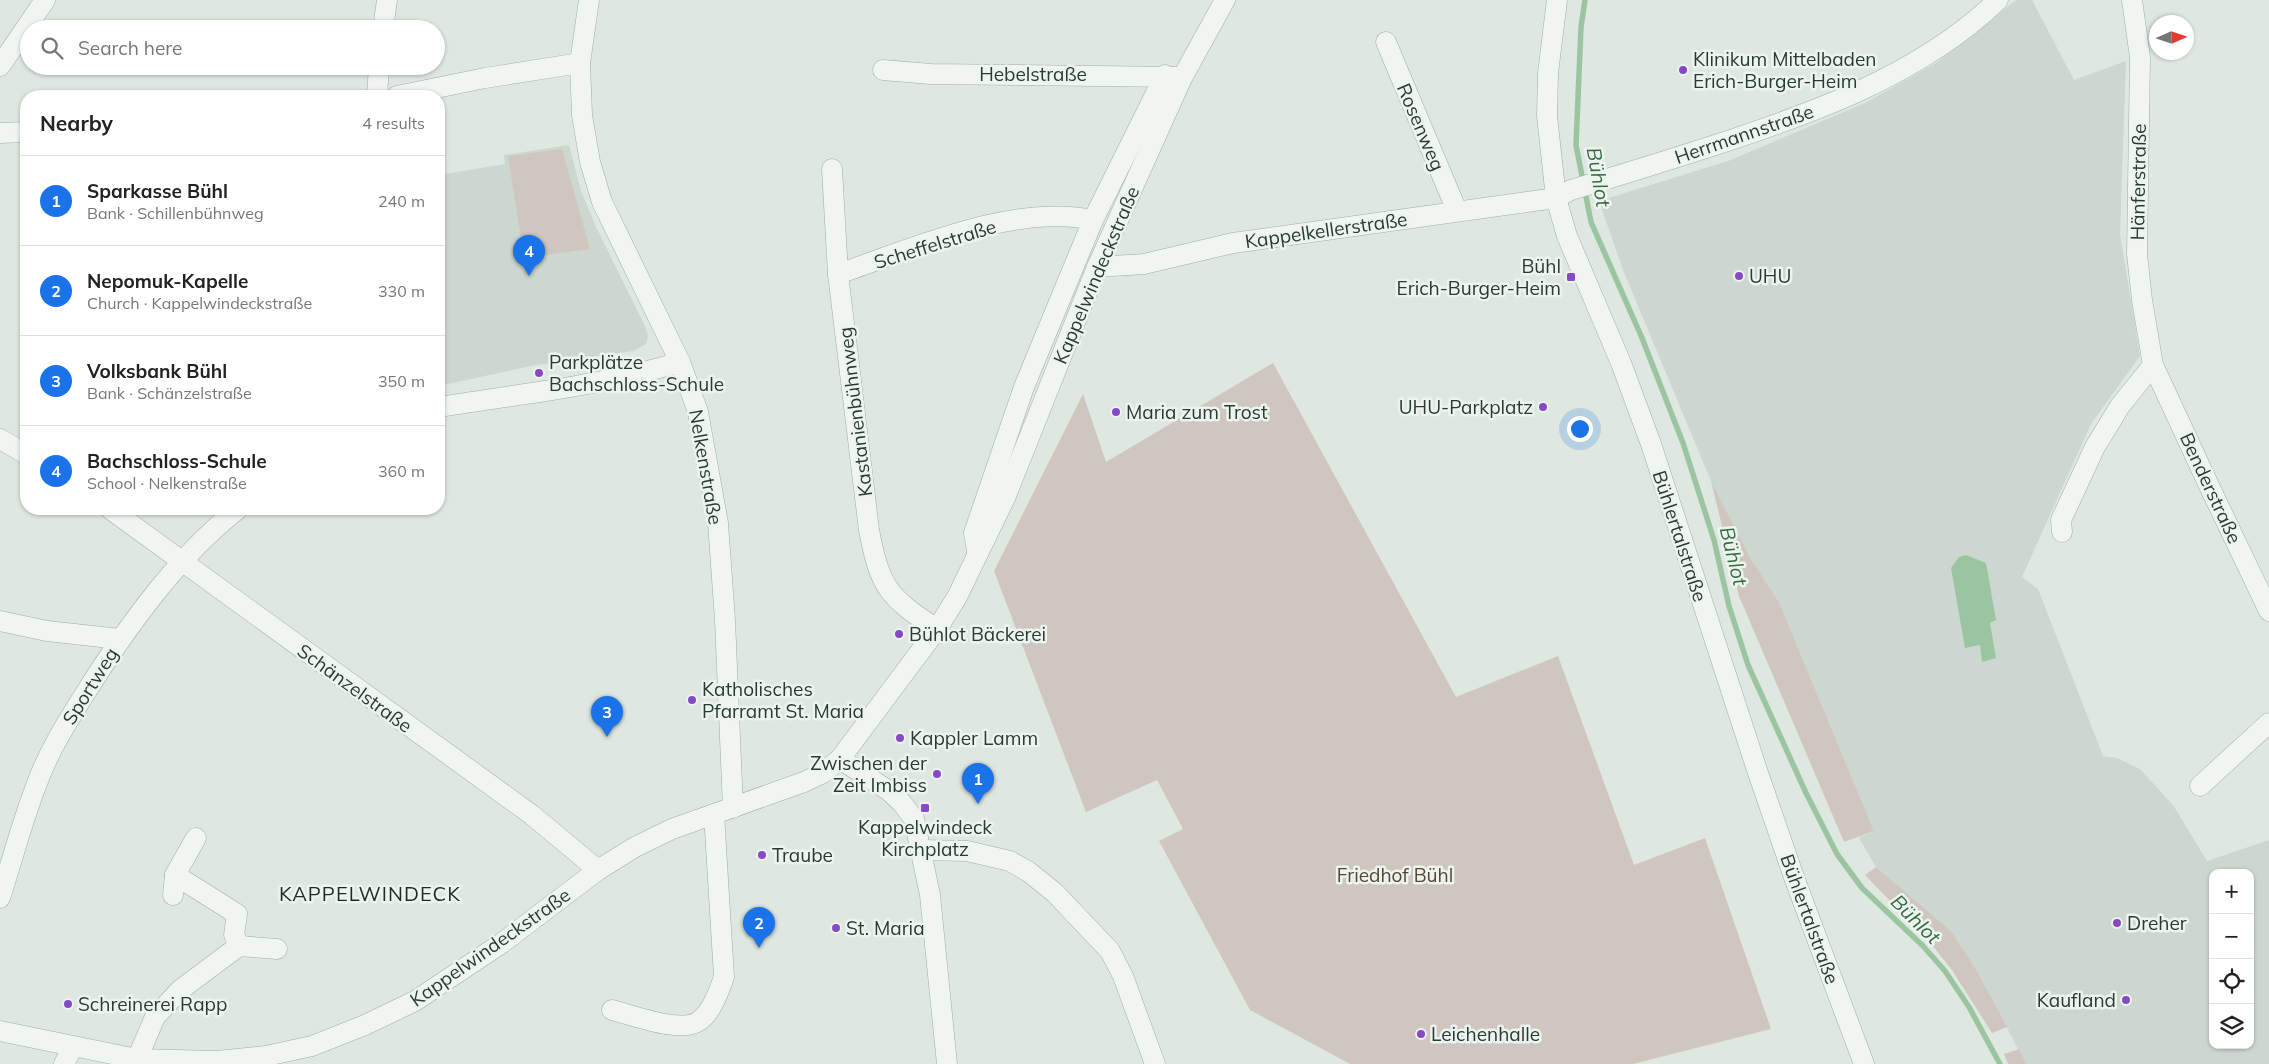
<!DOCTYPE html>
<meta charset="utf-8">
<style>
:root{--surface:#fff;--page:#f2f2f2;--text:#222;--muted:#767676;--line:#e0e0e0;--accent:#1a73e8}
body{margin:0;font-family:Mulish,sans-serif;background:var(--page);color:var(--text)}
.controls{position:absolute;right:15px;bottom:15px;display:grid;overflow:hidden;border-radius:10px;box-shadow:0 1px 4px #0004}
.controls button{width:45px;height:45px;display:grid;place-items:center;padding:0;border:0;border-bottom:1px solid var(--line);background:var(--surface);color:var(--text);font:25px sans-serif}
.compass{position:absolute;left:2149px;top:15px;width:45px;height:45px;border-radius:50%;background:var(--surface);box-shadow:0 1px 4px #0004;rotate:87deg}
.you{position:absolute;left:1579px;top:428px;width:18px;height:18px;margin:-12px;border:4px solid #fff;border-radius:50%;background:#1a73e8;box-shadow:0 0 0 8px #1a73e833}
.badge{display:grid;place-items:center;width:32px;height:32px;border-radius:50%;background:var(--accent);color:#fff;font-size:16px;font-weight:700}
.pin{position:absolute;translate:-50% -41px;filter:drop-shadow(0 1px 2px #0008)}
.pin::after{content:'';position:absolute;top:26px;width:18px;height:15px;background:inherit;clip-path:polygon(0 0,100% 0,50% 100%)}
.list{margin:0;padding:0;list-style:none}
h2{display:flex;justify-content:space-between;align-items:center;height:65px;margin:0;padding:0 20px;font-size:21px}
h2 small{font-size:16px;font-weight:400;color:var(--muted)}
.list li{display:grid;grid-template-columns:32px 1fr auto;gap:15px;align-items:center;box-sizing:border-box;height:90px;padding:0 20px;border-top:1px solid var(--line)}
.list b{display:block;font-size:19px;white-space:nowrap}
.list p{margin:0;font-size:16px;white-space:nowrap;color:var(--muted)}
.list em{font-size:16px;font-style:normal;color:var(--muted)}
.icon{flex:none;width:28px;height:28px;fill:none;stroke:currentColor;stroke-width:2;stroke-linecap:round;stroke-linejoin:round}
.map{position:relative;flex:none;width:2269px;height:1064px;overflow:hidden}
.search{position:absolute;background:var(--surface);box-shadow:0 1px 4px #0004;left:20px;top:20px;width:425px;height:55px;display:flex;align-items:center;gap:12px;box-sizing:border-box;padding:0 18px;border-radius:28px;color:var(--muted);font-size:19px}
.panel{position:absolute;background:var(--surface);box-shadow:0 1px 4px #0004;left:20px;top:90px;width:425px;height:425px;border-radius:20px}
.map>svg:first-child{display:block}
</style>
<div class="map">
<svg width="2269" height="1064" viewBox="0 0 2269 1064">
<rect width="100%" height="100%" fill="#dee7e0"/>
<g fill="#ccd8cf" fill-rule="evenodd">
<path d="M2016 0H2032L2074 80 2126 61 2120 234 2140 356 2091 424 2022 577 2038 589 2103 756 2117 758 2140 769 2173 805 2207 861 2269 840V1064H2026L1976 969 1951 931 1876 867 1859 838 1874 831 1779 602 1751 559 1711 481 1623 270 1599 201 1728 161 1865 103 1936 63ZM2213 873H2250V1045H2213Z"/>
<polygon points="569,145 581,191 595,225 645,326 648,336 646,344 633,351 531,366 439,386 439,175 505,164 504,155"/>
</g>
<g fill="#d0c6c0">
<polygon points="562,149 590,249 524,258 508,156"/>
<polygon points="1273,363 1456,697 1558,656 1634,865 1705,838 1771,1029 1633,1064 1350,1064 1250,1010 1159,841 1183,829 1157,780 1086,812 994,571 1083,394 1106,462"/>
<polygon points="1711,481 1751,559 1779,602 1874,831 1844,842 1739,596"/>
<polygon points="1876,867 1951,931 1976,969 2007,1027 1992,1033 1952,970 1929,941 1865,875"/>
<polygon points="2019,1049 2026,1064 2008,1064 2004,1054"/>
</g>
<polygon fill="#9bc5a1" points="1966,555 1986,563 1996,620 1990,623 1996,658 1982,662 1980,645 1965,648 1951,568 1959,557"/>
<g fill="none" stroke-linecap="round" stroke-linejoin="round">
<polyline stroke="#9bc5a1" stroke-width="5.5" points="1585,0 1581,27 1576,145 1591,222 1642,338 1683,443 1714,540 1729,606 1748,665 1806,793 1837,854 1862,888 1923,946 1945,971 1969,1007 2000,1064"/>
<g stroke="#a0ada3" stroke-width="21">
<g id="minor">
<polyline points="589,0 580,63 582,115 590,162 602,202 680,362 698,412 718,523 725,620 733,808"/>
<polyline points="1557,0 1548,73 1547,116 1556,198 1567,236 1621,363 1651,444 1758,773 1795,880 1864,1064"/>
<polyline points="2132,0 2140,57 2137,254 2142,300 2153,365 2211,490 2269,611"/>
<polyline points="383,29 387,0"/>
<polyline points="1386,42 1457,211"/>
<polyline points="0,66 45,0"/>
<polyline points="883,70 931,74 1176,77"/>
<polyline points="377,96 379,66"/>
<polyline points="397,96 485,78 580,63"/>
<polyline points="0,133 26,132"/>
<path d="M832 169 838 274 869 530C880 588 888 597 937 629"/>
<path d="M1097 267 1144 264 1233 243 1556 198 1571 190C1617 176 1663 162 1709 147 1811 114 1919 76 1998 0"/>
<path d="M838 274C912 249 1015 203 1093 220"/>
<path d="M439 407C520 394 602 386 680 362"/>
<polyline points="0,439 26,454"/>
<polyline points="110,509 532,815 598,870"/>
<polyline points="2062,532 2061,520 2095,447 2120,406 2153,365"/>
<polyline points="977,551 974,533 1024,387 1093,220 1165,75"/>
<polyline points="0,621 47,631 120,639"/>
<polyline points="840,759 889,791 902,803 914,819 930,895 947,1064"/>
<polyline points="2200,786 2269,723"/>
<polyline points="922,850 967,851 1010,861 1029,872 1055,893 1110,951 1123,976 1155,1064"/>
<polyline points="175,875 196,838"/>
<polyline points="173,895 175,875 237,914 234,935 239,946"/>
<path d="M0 898C12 861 22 822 36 786 48 752 67 722 86 692 127 627 177 557 238 509"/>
<path d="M612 1010C633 1015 681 1034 699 1021 712 1012 719 991 724 977L714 814"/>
<polyline points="0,1031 137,1059 217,1061 266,1056 312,1046 365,1025 415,1001 502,943 598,870 635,847 672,829 804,782 823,773 840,759 937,629 957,597 1005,498 1097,267 1182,78 1225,0"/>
<polyline points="137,1059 155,1017 180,990 239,946 277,949"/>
<polyline points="64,1064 73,1047"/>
</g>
</g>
<use href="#minor" stroke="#f0f5f2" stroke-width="20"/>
</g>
<g fill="#864ac5" stroke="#edf4ef" stroke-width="2">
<circle cx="1683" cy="70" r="5"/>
<circle cx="1739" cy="276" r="5"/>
<rect x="1566" y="272" width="10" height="10" rx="2.5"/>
<circle cx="539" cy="373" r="5"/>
<circle cx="1543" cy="407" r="5"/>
<circle cx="1116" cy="412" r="5"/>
<circle cx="899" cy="634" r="5"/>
<circle cx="692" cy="700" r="5"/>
<circle cx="900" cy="738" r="5"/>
<circle cx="937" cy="774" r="5"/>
<rect x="920" y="803" width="10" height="10" rx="2.5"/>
<circle cx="762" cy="855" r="5"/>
<circle cx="2117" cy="923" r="5"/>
<circle cx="836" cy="928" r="5"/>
<circle cx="2126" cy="1000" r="5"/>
<circle cx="68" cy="1004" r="5"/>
<circle cx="1421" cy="1034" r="5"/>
</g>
<g text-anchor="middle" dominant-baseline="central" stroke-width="5" stroke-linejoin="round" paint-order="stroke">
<g font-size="19" fill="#283c2e" stroke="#edf4ef" text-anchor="start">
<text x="1693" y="59">Klinikum Mittelbaden<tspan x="1693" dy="22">Erich-Burger-Heim</tspan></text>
<text x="1561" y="266" text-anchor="end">Bühl<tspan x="1561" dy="22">Erich-Burger-Heim</tspan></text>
<text x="1749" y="276">UHU</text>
<text x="549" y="362">Parkplätze<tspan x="549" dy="22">Bachschloss-Schule</tspan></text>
<text x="1533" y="407" text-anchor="end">UHU-Parkplatz</text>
<text x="1126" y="412">Maria zum Trost</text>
<text x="909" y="634">Bühlot Bäckerei</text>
<text x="702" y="689">Katholisches<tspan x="702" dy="22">Pfarramt St. Maria</tspan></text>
<text x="910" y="738">Kappler Lamm</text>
<text x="927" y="763" text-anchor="end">Zwischen der<tspan x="927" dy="22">Zeit Imbiss</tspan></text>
<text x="925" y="827" text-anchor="middle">Kappelwindeck<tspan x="925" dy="22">Kirchplatz</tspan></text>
<text x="772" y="855">Traube</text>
<text x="2127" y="923">Dreher</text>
<text x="846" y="928">St. Maria</text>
<text x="2116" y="1000" text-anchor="end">Kaufland</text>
<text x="78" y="1004">Schreinerei Rapp</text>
<text x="1431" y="1034">Leichenhalle</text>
</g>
<g font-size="19" fill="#283c2e" stroke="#edf4ef">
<text x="1033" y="74">Hebelstraße</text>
<text transform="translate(1421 127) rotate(67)">Rosenweg</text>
<text transform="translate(1744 134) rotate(-19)">Herrmannstraße</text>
<text transform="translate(2138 182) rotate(-89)">Hänferstraße</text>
<text transform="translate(1326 230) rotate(-8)">Kappelkellerstraße</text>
<text transform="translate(935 244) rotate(-17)">Scheffelstraße</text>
<text transform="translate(1096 275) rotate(-67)">Kappelwindeckstraße</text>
<text transform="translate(855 412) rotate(-97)">Kastanienbühnweg</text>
<text transform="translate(706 467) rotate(80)">Nelkenstraße</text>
<text transform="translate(2211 488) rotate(65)">Benderstraße</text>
<text transform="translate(1680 536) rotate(72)">Bühlertalstraße</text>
<text transform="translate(90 686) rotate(-58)">Sportweg</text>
<text transform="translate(355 688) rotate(36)">Schänzelstraße</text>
<text transform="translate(1810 919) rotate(70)">Bühlertalstraße</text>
<text transform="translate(490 947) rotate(-35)">Kappelwindeckstraße</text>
</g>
<g font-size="19" fill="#574536" stroke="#edf4ef">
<text x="1395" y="875">Friedhof Bühl</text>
</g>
<g font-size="20" font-style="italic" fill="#356d40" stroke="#edf4ef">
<text transform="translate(1599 177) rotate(80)">Bühlot</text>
<text transform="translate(1734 556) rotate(76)">Bühlot</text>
<text transform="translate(1916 919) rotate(45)">Bühlot</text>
</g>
<g font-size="20" letter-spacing="1" fill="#1a2d20" stroke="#edf4ef">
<text x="370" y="893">KAPPELWINDECK</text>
</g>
</g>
</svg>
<div class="controls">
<button>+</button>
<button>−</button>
<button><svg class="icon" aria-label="locate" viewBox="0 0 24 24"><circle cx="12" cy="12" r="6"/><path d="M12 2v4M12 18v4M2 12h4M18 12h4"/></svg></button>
<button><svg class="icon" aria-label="layers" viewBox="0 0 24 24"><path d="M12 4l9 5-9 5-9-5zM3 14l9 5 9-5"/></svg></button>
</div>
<svg class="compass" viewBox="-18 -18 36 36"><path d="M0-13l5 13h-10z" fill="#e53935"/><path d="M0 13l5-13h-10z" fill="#767676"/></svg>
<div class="you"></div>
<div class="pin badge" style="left:978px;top:804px">1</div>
<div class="pin badge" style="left:759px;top:948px">2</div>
<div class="pin badge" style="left:607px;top:737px">3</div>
<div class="pin badge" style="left:529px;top:276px">4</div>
<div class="search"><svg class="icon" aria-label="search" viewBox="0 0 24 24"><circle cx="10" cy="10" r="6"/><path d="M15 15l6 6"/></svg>Search here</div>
<section class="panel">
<h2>Nearby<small>4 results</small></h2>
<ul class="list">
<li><span class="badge">1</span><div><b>Sparkasse Bühl</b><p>Bank · Schillenbühnweg</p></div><em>240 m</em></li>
<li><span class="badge">2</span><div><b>Nepomuk-Kapelle</b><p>Church · Kappelwindeckstraße</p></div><em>330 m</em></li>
<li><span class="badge">3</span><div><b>Volksbank Bühl</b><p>Bank · Schänzelstraße</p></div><em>350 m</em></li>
<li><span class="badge">4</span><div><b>Bachschloss-Schule</b><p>School · Nelkenstraße</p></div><em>360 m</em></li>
</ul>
</section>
</div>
